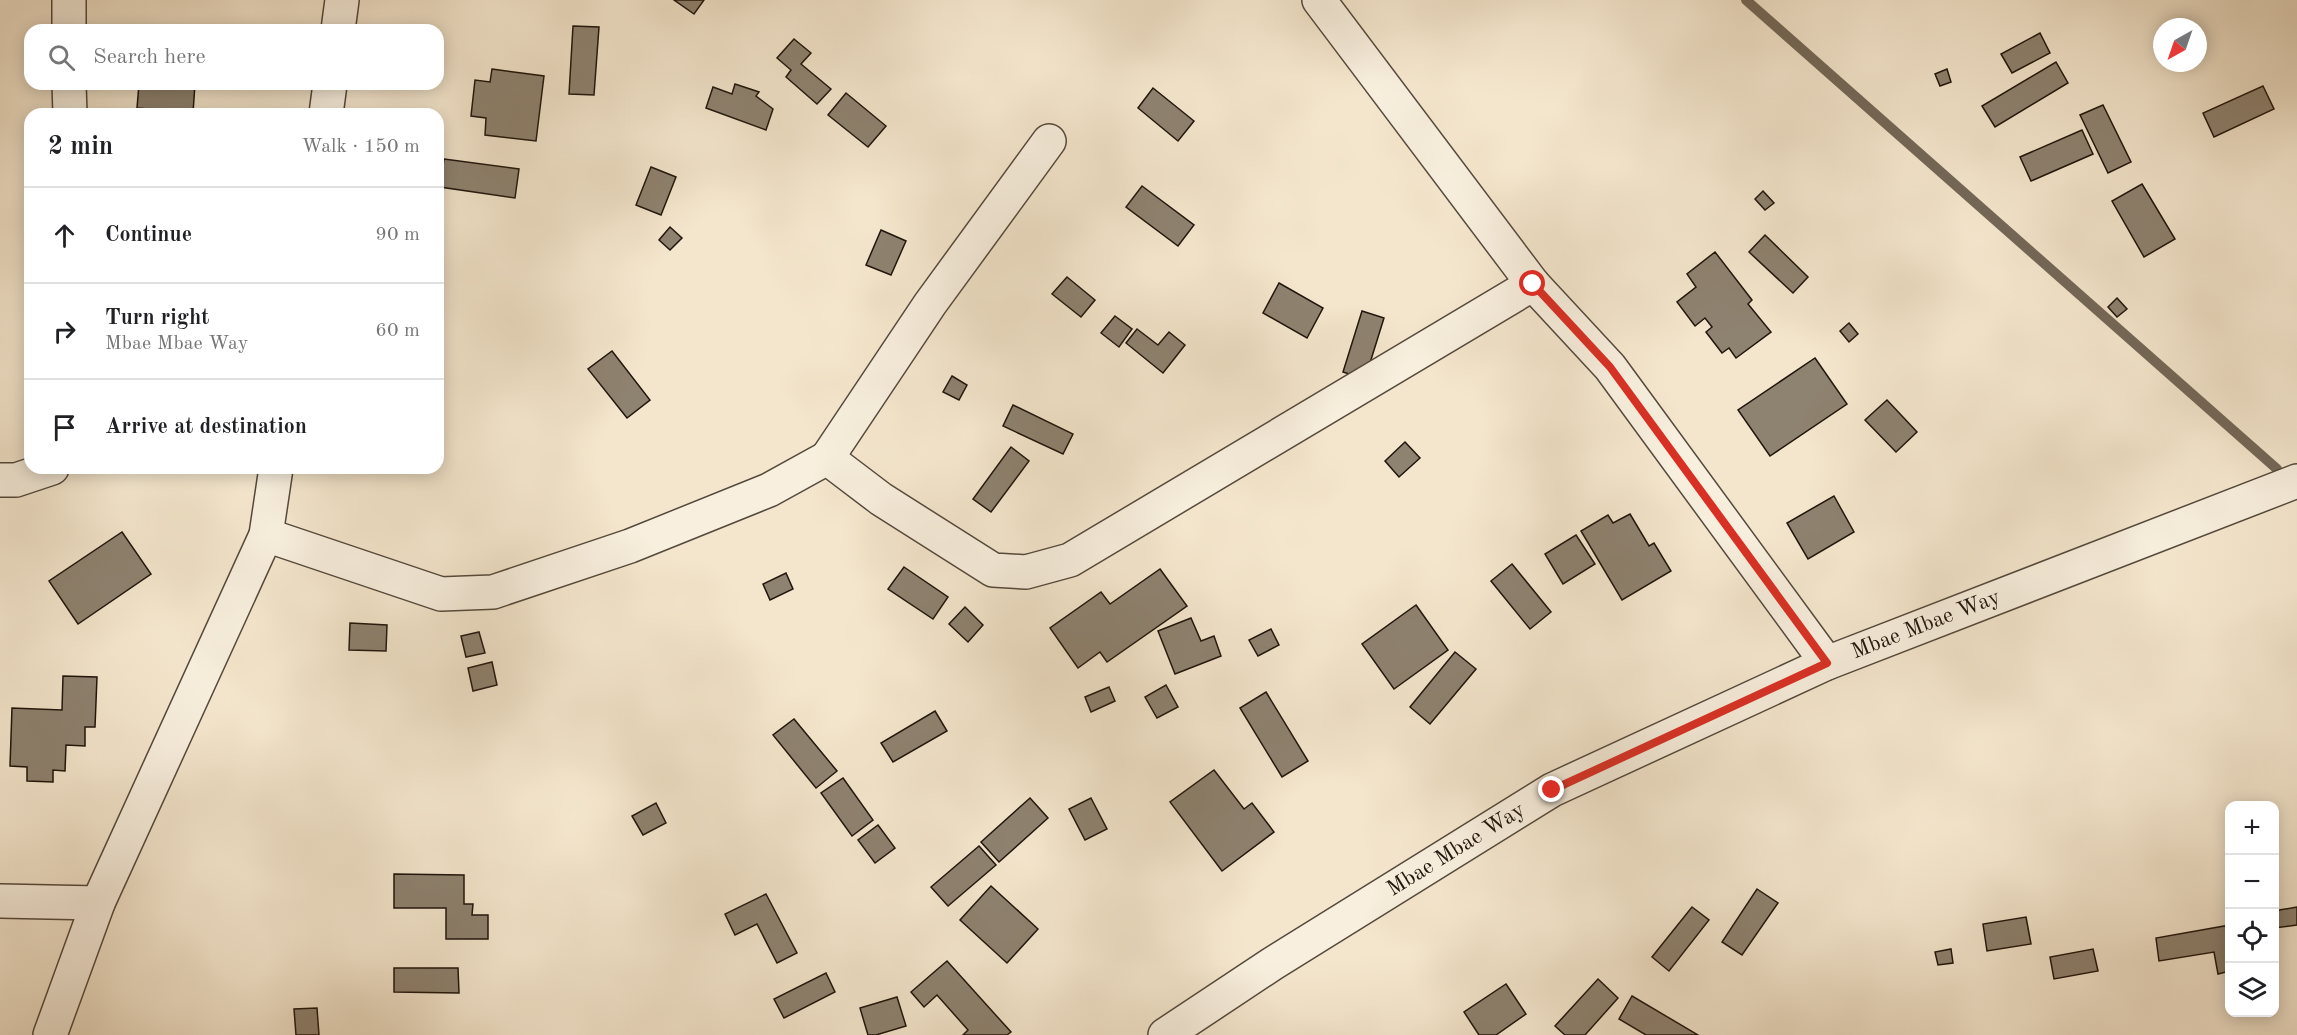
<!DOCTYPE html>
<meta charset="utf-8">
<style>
:root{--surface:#fff;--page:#f2f2f2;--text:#202124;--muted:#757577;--line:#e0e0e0}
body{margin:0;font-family:"Old Standard TT",serif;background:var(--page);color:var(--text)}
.controls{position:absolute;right:18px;bottom:18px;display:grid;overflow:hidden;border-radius:12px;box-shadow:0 3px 15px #0003}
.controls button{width:54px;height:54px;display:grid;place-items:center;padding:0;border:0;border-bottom:2px solid var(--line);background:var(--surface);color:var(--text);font:30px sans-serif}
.compass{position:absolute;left:2153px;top:18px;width:54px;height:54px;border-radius:50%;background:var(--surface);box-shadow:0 3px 15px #0003;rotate:220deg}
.stop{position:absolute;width:18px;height:18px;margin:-14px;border:4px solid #d93025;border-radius:50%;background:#fff}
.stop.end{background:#d93025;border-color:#fff;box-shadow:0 2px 6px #0008}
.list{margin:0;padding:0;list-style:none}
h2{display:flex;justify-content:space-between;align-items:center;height:78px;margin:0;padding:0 24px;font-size:26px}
h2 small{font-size:20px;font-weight:400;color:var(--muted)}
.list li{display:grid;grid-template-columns:39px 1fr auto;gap:18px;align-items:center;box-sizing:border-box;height:96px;padding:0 24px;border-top:2px solid var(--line)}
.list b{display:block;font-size:22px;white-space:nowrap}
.list p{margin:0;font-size:20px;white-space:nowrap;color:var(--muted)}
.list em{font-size:20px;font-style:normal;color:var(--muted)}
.icon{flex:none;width:33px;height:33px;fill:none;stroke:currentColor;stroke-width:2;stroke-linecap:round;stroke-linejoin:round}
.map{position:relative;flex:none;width:2297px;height:1035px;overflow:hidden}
.search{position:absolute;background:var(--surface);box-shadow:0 3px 15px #0003;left:24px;top:24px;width:420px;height:66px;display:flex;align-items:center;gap:15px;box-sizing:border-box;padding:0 21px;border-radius:18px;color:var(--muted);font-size:22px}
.panel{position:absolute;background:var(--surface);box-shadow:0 3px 15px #0003;left:24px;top:108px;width:420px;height:366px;border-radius:18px}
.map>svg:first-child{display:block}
</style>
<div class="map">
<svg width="2297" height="1035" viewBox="0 0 2297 1035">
<rect width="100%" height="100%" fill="#f4e6cd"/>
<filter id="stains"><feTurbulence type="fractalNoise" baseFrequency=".00333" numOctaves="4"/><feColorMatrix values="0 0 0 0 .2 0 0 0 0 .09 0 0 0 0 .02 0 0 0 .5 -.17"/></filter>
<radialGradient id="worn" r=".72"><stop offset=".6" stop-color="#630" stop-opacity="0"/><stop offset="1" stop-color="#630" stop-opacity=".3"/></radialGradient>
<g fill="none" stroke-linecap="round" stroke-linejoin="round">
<polyline stroke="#746858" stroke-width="10" points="1746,0 2277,469"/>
</g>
<g fill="#8e8270" stroke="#1f150c" stroke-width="1.5">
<polygon points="674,0 704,0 694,14"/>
<polygon points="573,26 599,27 594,95 569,94"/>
<polygon points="2040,33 2050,53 2012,73 2001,54"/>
<polygon points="794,39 811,53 801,64 831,89 817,104 786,77 791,70 777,58"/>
<polygon points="2056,62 2068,83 1995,127 1982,106"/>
<polygon points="492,69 544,76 536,141 485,135 486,118 471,116 475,80 490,82"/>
<polygon points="1947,69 1951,82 1940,86 1935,74"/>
<polygon points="139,84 195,84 193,113 137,108"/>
<polygon points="735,84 759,92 756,96 773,109 766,130 706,108 713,87 732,94"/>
<polygon points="2263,86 2274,109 2214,137 2203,113"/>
<polygon points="1153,88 1194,121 1178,141 1138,108"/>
<polygon points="846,93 886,126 868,147 828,115"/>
<polygon points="2103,105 2131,162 2108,173 2080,115"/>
<polygon points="2082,130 2093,154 2031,181 2020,157"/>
<polygon points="444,159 519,169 515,198 440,187"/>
<polygon points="651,167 676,177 661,215 636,205"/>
<polygon points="2142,184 2175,239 2144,257 2112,201"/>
<polygon points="1142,186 1194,225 1178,246 1126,207"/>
<polygon points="1763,191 1774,203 1765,210 1755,199"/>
<polygon points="670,227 682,238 670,250 659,240"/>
<polygon points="881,230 906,241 891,275 866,265"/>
<polygon points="1765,235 1808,277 1793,293 1749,252"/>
<polygon points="1715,252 1752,300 1748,304 1771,332 1736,358 1729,348 1722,353 1706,332 1712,327 1705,318 1695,326 1677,302 1696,287 1687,274"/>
<polygon points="1067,277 1095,300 1081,317 1052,294"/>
<polygon points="1279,283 1323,308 1307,338 1263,313"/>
<polygon points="2117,298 2127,309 2117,317 2108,307"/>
<polygon points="1362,311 1384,318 1365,379 1343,372"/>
<polygon points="1115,316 1132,329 1119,347 1101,333"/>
<polygon points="1849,323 1858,334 1849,342 1840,331"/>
<polygon points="1137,329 1158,345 1169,332 1185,345 1163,373 1126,343"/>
<polygon points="612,351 650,400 627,418 588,369"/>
<polygon points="1815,358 1847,404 1770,456 1738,410"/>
<polygon points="952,376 967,385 959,400 943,392"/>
<polygon points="1887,400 1917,432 1896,452 1865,420"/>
<polygon points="1013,405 1073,434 1063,454 1003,426"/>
<polygon points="1405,442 1420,458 1399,477 1385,461"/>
<polygon points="1011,447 1029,461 991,512 973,499"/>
<polygon points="1834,496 1854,532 1808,559 1787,523"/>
<polygon points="1630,514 1649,546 1654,543 1671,571 1622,600 1581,531 1608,515 1613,523"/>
<polygon points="122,532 151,574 78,624 49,581"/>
<polygon points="1576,535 1595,564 1563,584 1545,554"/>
<polygon points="1512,564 1551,612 1530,629 1491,581"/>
<polygon points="904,567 948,597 933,619 888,589"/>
<polygon points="1160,569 1187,606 1107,662 1100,652 1078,668 1050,628 1101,592 1110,604"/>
<polygon points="786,573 793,589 770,600 763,584"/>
<polygon points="1416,605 1448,650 1394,689 1362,644"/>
<polygon points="965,607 983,625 968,642 949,624"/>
<polygon points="1191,618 1201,641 1214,636 1221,656 1175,674 1158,631"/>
<polygon points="350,623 387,625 386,651 349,650"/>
<polygon points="1271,629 1279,645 1258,656 1249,640"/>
<polygon points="479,632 485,653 466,657 461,636"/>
<polygon points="1455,652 1476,669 1430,724 1410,707"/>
<polygon points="492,662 497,685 473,691 468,668"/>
<polygon points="63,676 97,677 95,727 85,727 85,746 66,745 65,771 53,770 53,782 27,781 27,767 10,766 12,708 62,710"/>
<polygon points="1166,685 1178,707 1157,718 1145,697"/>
<polygon points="1109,687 1115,701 1091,712 1085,697"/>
<polygon points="1266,692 1308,761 1282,777 1240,708"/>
<polygon points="935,711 947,731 893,762 881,743"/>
<polygon points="794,719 837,771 816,788 773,735"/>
<polygon points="1214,770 1244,809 1252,803 1274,832 1222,871 1170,802"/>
<polygon points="843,778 873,820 852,836 821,793"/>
<polygon points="1030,798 1048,818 999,862 981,842"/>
<polygon points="1091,798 1107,829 1085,840 1069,809"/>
<polygon points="656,803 666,823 643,835 632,816"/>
<polygon points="878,825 895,848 875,863 858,840"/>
<polygon points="979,846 996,865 948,906 931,887"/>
<polygon points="394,874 464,875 464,904 473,904 472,915 488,915 488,939 446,939 446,908 394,908"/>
<polygon points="991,886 1038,929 1007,963 960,920"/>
<polygon points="1757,889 1778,903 1742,955 1722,942"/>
<polygon points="766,894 797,953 777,963 757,924 735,935 725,914"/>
<polygon points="1692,907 1709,920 1669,971 1652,957"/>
<polygon points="2297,907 2297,925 2274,928 2274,911"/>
<polygon points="2026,917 2031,944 1987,951 1983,924"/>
<polygon points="2230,925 2230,971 2218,974 2214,952 2159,961 2156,938"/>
<polygon points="1951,949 1953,963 1938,965 1935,952"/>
<polygon points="2093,949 2098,971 2054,979 2050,957"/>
<polygon points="947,961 1011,1032 1007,1035 963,1035 968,1030 937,995 924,1007 911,992"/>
<polygon points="394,968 458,968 459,993 394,992"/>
<polygon points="826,973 835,992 784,1018 774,999"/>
<polygon points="1598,979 1618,998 1585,1035 1565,1035 1555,1026"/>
<polygon points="1506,984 1526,1014 1496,1035 1479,1035 1464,1012"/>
<polygon points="1632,996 1698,1035 1646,1035 1619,1019"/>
<polygon points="897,997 906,1026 876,1035 868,1035 860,1008"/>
<polygon points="317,1008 319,1035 296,1035 294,1009"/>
</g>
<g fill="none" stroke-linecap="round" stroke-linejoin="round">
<g stroke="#54493c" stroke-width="36">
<g id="minor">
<polyline points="69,0 69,30"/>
<polyline points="1319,0 1533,284 1610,367 1827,663"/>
<polyline points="338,30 342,0"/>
<polyline points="69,84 70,114"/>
<polyline points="326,114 330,84"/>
<polyline points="827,458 930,304 1049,141"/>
<polyline points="0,480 16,480 52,468"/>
<polyline points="266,535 441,594 493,592 630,546 769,490 827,458 881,499 993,570 1026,572 1070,560 1533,284"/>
<polyline points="0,901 98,903"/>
<polyline points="50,1035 98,903 266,535 276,468"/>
<path id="s1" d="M1165 1035 1272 964 1552 790 1827 663 2297 481"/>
</g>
</g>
<use href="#minor" stroke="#f8efde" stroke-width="33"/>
</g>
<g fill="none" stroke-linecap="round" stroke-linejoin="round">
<polyline stroke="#d93025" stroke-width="8" points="1533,284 1610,367 1827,663 1552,790"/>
</g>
<g text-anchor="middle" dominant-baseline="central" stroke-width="5" stroke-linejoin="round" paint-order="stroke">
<g font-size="22" fill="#1f150c" stroke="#f8efde">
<text stroke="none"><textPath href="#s1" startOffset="867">Mbae Mbae Way</textPath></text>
<text stroke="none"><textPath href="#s1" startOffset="345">Mbae Mbae Way</textPath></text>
</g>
</g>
<rect width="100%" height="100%" filter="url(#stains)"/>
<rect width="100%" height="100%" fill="url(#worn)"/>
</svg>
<div class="controls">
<button>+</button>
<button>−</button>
<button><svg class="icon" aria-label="locate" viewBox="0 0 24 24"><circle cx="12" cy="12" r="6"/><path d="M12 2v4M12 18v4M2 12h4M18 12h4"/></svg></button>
<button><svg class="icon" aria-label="layers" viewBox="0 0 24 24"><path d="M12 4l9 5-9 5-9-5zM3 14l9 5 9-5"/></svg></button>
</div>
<svg class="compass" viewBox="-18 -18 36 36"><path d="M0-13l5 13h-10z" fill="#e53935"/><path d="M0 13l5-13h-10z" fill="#757577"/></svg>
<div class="stop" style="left:1533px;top:284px"></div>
<div class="stop end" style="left:1552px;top:790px"></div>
<div class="search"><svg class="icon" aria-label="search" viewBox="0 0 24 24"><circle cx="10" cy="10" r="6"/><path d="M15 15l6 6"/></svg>Search here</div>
<section class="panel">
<h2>2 min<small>Walk · 150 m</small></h2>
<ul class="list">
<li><svg class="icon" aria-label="ahead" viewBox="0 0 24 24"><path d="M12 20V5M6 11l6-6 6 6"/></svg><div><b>Continue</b></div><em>90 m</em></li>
<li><svg class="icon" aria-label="right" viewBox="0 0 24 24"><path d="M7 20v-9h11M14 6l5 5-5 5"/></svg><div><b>Turn right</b><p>Mbae Mbae Way</p></div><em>60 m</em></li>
<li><svg class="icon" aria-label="arrive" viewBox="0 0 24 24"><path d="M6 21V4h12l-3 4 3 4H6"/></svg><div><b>Arrive at destination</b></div></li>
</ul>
</section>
</div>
